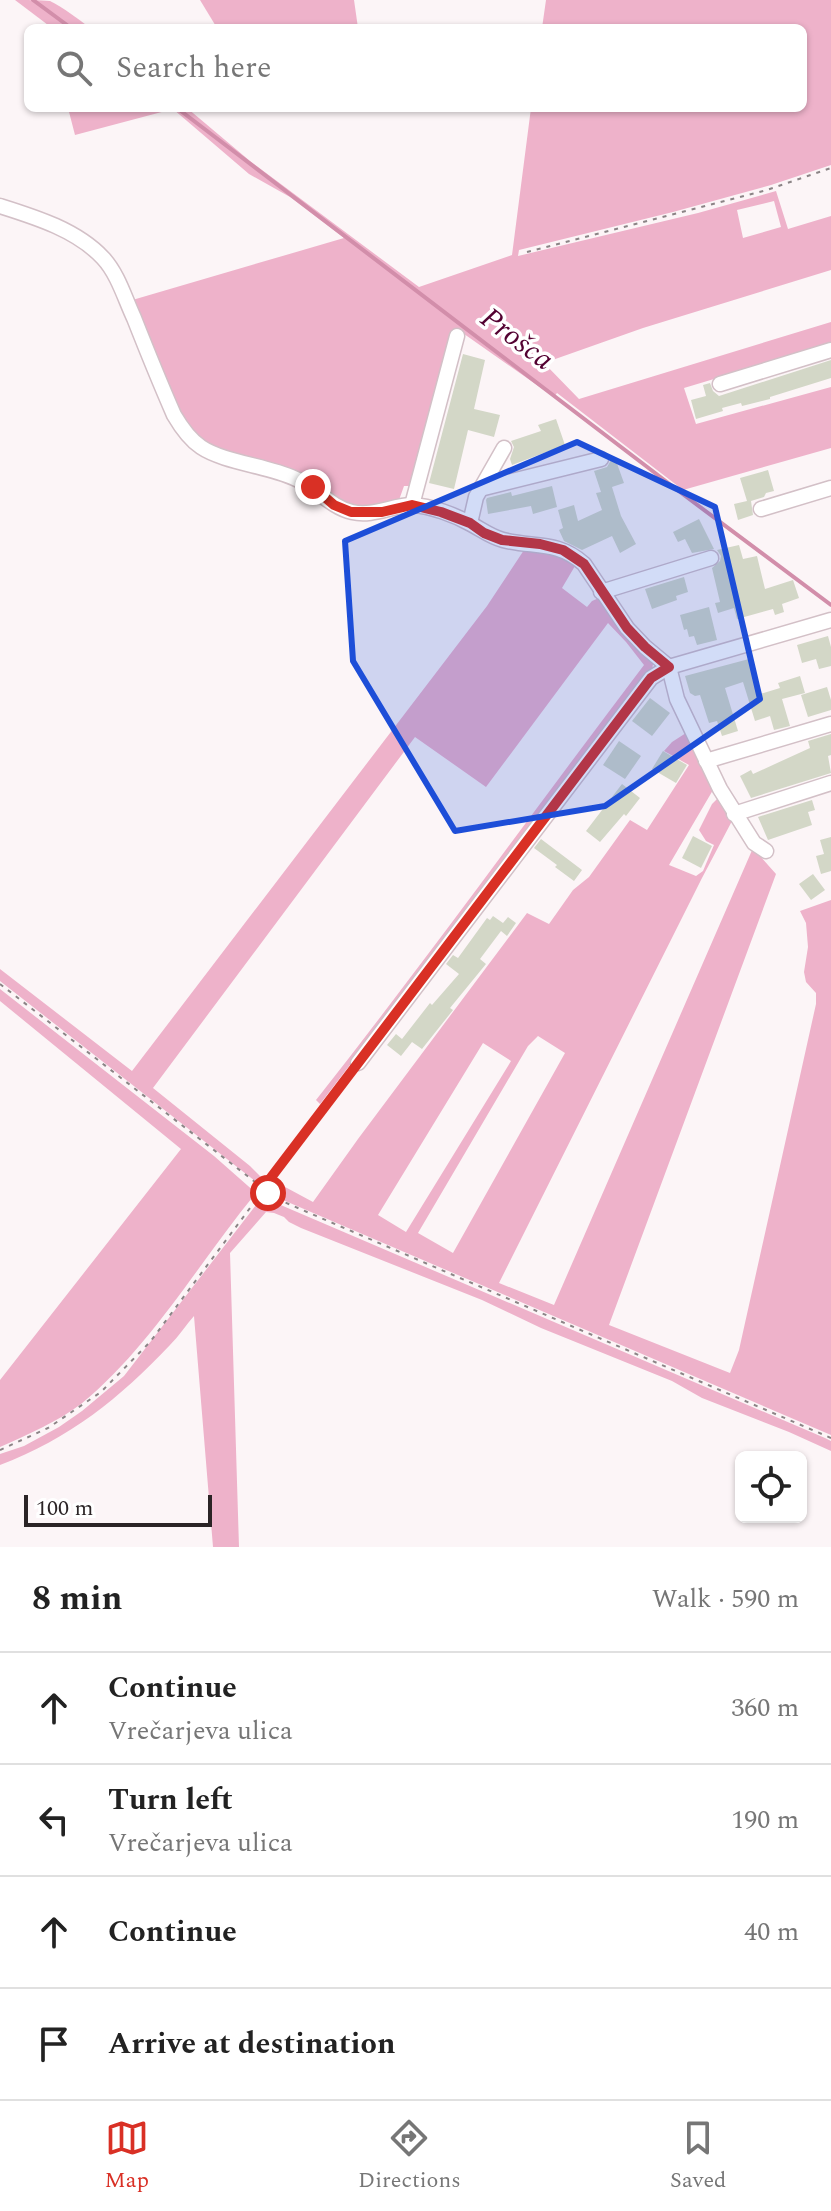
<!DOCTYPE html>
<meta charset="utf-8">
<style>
:root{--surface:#fff;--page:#f2f2f2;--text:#222;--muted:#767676;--line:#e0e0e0;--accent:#d93025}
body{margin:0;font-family:Spectral,serif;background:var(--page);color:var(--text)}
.controls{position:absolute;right:24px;bottom:24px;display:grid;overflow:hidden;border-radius:12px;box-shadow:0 2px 6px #0004}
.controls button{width:72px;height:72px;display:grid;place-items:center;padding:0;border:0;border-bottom:2px solid var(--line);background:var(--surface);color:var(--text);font:40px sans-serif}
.scale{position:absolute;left:24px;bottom:20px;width:188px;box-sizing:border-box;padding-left:8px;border:4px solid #2b2426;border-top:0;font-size:22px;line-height:28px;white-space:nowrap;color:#2b2426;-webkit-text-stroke:6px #fff;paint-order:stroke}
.stop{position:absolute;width:24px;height:24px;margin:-18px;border:6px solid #d93025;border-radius:50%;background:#fff}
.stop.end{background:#d93025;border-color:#fff;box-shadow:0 2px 8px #0008}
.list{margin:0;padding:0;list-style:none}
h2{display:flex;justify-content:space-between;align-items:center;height:104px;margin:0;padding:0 32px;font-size:34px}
h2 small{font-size:26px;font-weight:400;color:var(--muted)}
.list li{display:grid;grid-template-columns:52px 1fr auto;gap:24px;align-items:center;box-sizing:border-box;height:112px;padding:0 32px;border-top:2px solid var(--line)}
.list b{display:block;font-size:30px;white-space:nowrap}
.list p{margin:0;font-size:26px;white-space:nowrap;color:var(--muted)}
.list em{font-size:26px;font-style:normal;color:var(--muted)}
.icon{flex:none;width:44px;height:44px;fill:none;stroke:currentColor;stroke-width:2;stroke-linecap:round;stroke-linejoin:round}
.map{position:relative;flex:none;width:831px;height:1547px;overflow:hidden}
.search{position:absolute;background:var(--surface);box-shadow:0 2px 6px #0004;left:24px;right:24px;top:24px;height:88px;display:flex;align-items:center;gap:20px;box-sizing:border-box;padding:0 28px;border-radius:12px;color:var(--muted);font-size:30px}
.sheet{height:552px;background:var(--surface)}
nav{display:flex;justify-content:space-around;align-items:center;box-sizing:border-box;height:112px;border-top:2px solid var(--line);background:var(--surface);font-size:22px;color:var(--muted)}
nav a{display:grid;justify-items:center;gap:4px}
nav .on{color:var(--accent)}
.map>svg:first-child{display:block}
</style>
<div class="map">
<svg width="831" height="1547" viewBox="0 0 831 1547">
<rect width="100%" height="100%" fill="#fcf5f7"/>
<g fill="#eeb2ca" fill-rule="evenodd">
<path d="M15 0C25 0 41 0 50 1 64 8 77 18 90 28H52Z"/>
<polygon points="200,0 354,0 358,28 217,28"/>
<path d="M546 0H831V165L771 185 673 212 519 250 518 256 698 213 776 191 788 229 831 216V270L643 328 544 363 579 399 831 322V344L684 388 696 424 831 387V448L683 490 557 393 554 397 457 329 414 486H404L399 500 359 510 217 452 187 430 129 301 344 238 290 197 249 174 173 109 75 135 68 108H187L250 161 419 287 512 255 531 108H803V28H542ZM774 201 781 227 743 238 737 210Z"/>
<path d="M526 547 556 552 575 566 562 588 587 607 592 601 599 598 651 660 653 664 652 670 320 1104 316 1100C428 958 534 810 644 665L626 642 608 623 486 787 415 737 153 1088 250 1166 264 1180 255 1181 0 981V969L132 1071 487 606Z"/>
<path d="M686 733 713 790 669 865 696 876 703 871 714 845 706 841 699 830 712 804 718 798 732 821 702 878 499 1283 554 1305 753 848 776 874 609 1325 730 1373 739 1350 816 1004V993L806 982 804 972 808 947 806 923 800 911 831 900V1435L276 1197 271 1188 274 1181 313 1202 358 1139 527 913 549 924 573 890 589 877 630 820 647 830 689 765 664 751 672 742ZM538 1036 565 1053 453 1253 418 1233 528 1046ZM483 1043 511 1061 406 1232 378 1215Z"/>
<path d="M0 989 214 1156 256 1193C199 1262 151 1347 81 1404 57 1422 27 1435 0 1447V1380L181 1149 0 1001Z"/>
<path d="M263 1196 269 1200 825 1438 831 1441V1451L789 1432 702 1398 672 1381 541 1328 482 1300 301 1228 289 1222 284 1217 274 1213 266 1212 230 1253 239 1547H213L194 1316C186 1325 179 1336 170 1345 120 1398 69 1439 0 1465V1454L24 1446 59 1427 82 1411 124 1376Z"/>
</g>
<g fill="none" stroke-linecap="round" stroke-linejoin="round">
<g stroke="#d28eaa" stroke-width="4">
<polyline points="33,0 71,28"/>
<polyline points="177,108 680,492 831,605"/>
</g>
</g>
<g fill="#d3d7c7">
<polygon points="463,354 485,360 474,409 500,415 494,437 468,430 454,489 429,483"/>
<polygon points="831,360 831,378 770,397 770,399 742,406 741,403 722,408 723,411 696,419 691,400 706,396 703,385 710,383 713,391 719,396"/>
<polygon points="556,419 565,445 512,465 510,459 514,447 511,441 541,431 538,425"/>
<polygon points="615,458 624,483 612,487 621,516 636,544 620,553 612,536 582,550 564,541 559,530 563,528 558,510 574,505 578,521 602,510 596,493 601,492 594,471 607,467 611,460"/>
<polygon points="768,470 774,491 766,493 764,497 751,501 753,515 738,520 734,504 747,501 740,478"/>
<polygon points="552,486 557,507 533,514 531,506 488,514 486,500 487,498 511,492 512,496"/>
<polygon points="699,519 714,549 692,553 685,539 678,542 673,532"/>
<polygon points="739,545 743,559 757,556 765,589 793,580 799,598 782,604 784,612 775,615 773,609 737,619 734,608 718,613 715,603 720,602 712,568 720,561 721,556 717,550"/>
<polygon points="684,577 688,592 676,596 677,600 652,609 645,589"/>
<polygon points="709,607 717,640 697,645 694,636 689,637 687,629 684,630 680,615"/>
<polygon points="828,636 831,647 831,666 819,669 816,659 802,663 797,645"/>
<polygon points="749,659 760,694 780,688 778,683 800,676 805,693 782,699 790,726 774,730 770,716 755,721 743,682 725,688 738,731 722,736 717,721 709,723 700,695 695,696 690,693 685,676"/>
<polygon points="827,687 831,700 831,710 808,717 801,695"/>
<polygon points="650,698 670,713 652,736 632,721"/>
<polygon points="831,734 831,755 828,756 831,773 751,798 740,776 751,770 753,774 810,748 808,741"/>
<polygon points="619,741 641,756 625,779 603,765"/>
<polygon points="663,751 687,765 676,783 652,769"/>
<polygon points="622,784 640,798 626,816 624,814 600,842 586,831"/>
<polygon points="812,800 815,810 808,812 812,825 768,840 758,817"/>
<polygon points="693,836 712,846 701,868 682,858"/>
<polygon points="831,837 831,871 821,874 816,856 824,854 820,840"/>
<polygon points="541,839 582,870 574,881 555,867 557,865 534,848"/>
<polygon points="813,874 825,890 811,900 799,884"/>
<polygon points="493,916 503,923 508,917 516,923 507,936 501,931 480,959 486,964 450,1008 453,1010 422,1049 412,1042 401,1056 387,1045 396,1034 402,1039 430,1003 432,1005 459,974 446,964 453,955 458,958 487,918 490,920"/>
</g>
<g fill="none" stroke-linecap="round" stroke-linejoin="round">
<g stroke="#d3c0c7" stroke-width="17">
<g id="minor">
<path d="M0 206C35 217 77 230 103 258 118 274 125 299 134 318 147 351 160 383 174 415 181 427 189 439 201 447 223 462 268 466 294 478 315 486 330 507 352 512 373 517 393 505 412 505 431 506 455 515 471 524 482 530 491 537 503 540 534 548 557 540 584 564L627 628 645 647 669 667 677 699 720 789 754 843 766 851"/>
<polyline points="720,384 831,350"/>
<polyline points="480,489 601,459"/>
<polyline points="412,505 457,336"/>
<polyline points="761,509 831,488"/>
<polyline points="470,523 476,497 504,448"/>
<polyline points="601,592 711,558"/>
<polyline points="706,761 831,724"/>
<polyline points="734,814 831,783"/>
<polyline points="358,1063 651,678 669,667 831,620"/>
</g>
</g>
<g stroke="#8b8486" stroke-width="2" stroke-dasharray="4 6" stroke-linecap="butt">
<polyline points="527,252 767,190 831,168"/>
<polyline points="0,984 277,1199 831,1438"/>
<polyline points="0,1450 48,1428 101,1392 150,1342 350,1074"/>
</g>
<use href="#minor" stroke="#fff" stroke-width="14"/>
</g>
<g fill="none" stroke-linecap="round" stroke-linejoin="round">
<polyline stroke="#d93025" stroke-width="10" points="268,1193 263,1188 651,678 669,667 645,647 627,628 584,564 563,550 540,544 502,540 484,533 470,523 441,512 412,505 382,512 351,512 334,505 313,487"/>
</g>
<path fill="#1d4ed8" fill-opacity="0.2" stroke="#1d4ed8" stroke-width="6" stroke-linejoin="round" d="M577 442 715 507 760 699 605 806 455 831 353 661 345 541Z"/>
<g text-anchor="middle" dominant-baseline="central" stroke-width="7" stroke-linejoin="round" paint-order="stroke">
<g font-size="30" font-style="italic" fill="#530131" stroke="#fff">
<text transform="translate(517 339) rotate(37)">Prošca</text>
</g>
</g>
</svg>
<div class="controls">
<button><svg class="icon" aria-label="locate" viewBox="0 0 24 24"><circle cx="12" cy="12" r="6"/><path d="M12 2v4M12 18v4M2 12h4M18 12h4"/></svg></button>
</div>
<div class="scale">100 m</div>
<div class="stop" style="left:268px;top:1193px"></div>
<div class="stop end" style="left:313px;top:487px"></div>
<div class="search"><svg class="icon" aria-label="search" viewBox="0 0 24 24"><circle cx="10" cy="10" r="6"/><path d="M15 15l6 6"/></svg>Search here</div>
</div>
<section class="sheet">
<h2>8 min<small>Walk · 590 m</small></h2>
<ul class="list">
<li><svg class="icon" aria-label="ahead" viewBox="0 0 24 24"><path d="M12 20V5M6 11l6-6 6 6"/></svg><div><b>Continue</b><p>Vrečarjeva ulica</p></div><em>360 m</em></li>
<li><svg class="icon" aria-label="left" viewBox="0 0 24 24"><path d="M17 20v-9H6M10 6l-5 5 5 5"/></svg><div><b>Turn left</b><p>Vrečarjeva ulica</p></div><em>190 m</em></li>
<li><svg class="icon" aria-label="ahead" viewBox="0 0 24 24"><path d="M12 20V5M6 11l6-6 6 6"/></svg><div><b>Continue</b></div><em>40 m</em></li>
<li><svg class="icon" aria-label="arrive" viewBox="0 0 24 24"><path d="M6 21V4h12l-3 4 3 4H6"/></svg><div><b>Arrive at destination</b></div></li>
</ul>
</section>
<nav>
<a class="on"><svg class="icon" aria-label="map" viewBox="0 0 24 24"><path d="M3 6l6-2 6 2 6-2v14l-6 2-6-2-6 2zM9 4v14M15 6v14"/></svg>Map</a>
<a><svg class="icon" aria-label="directions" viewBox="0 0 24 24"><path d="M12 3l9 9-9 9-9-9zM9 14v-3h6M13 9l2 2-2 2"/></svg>Directions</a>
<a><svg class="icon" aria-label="saved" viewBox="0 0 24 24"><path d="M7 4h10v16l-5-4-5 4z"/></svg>Saved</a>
</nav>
